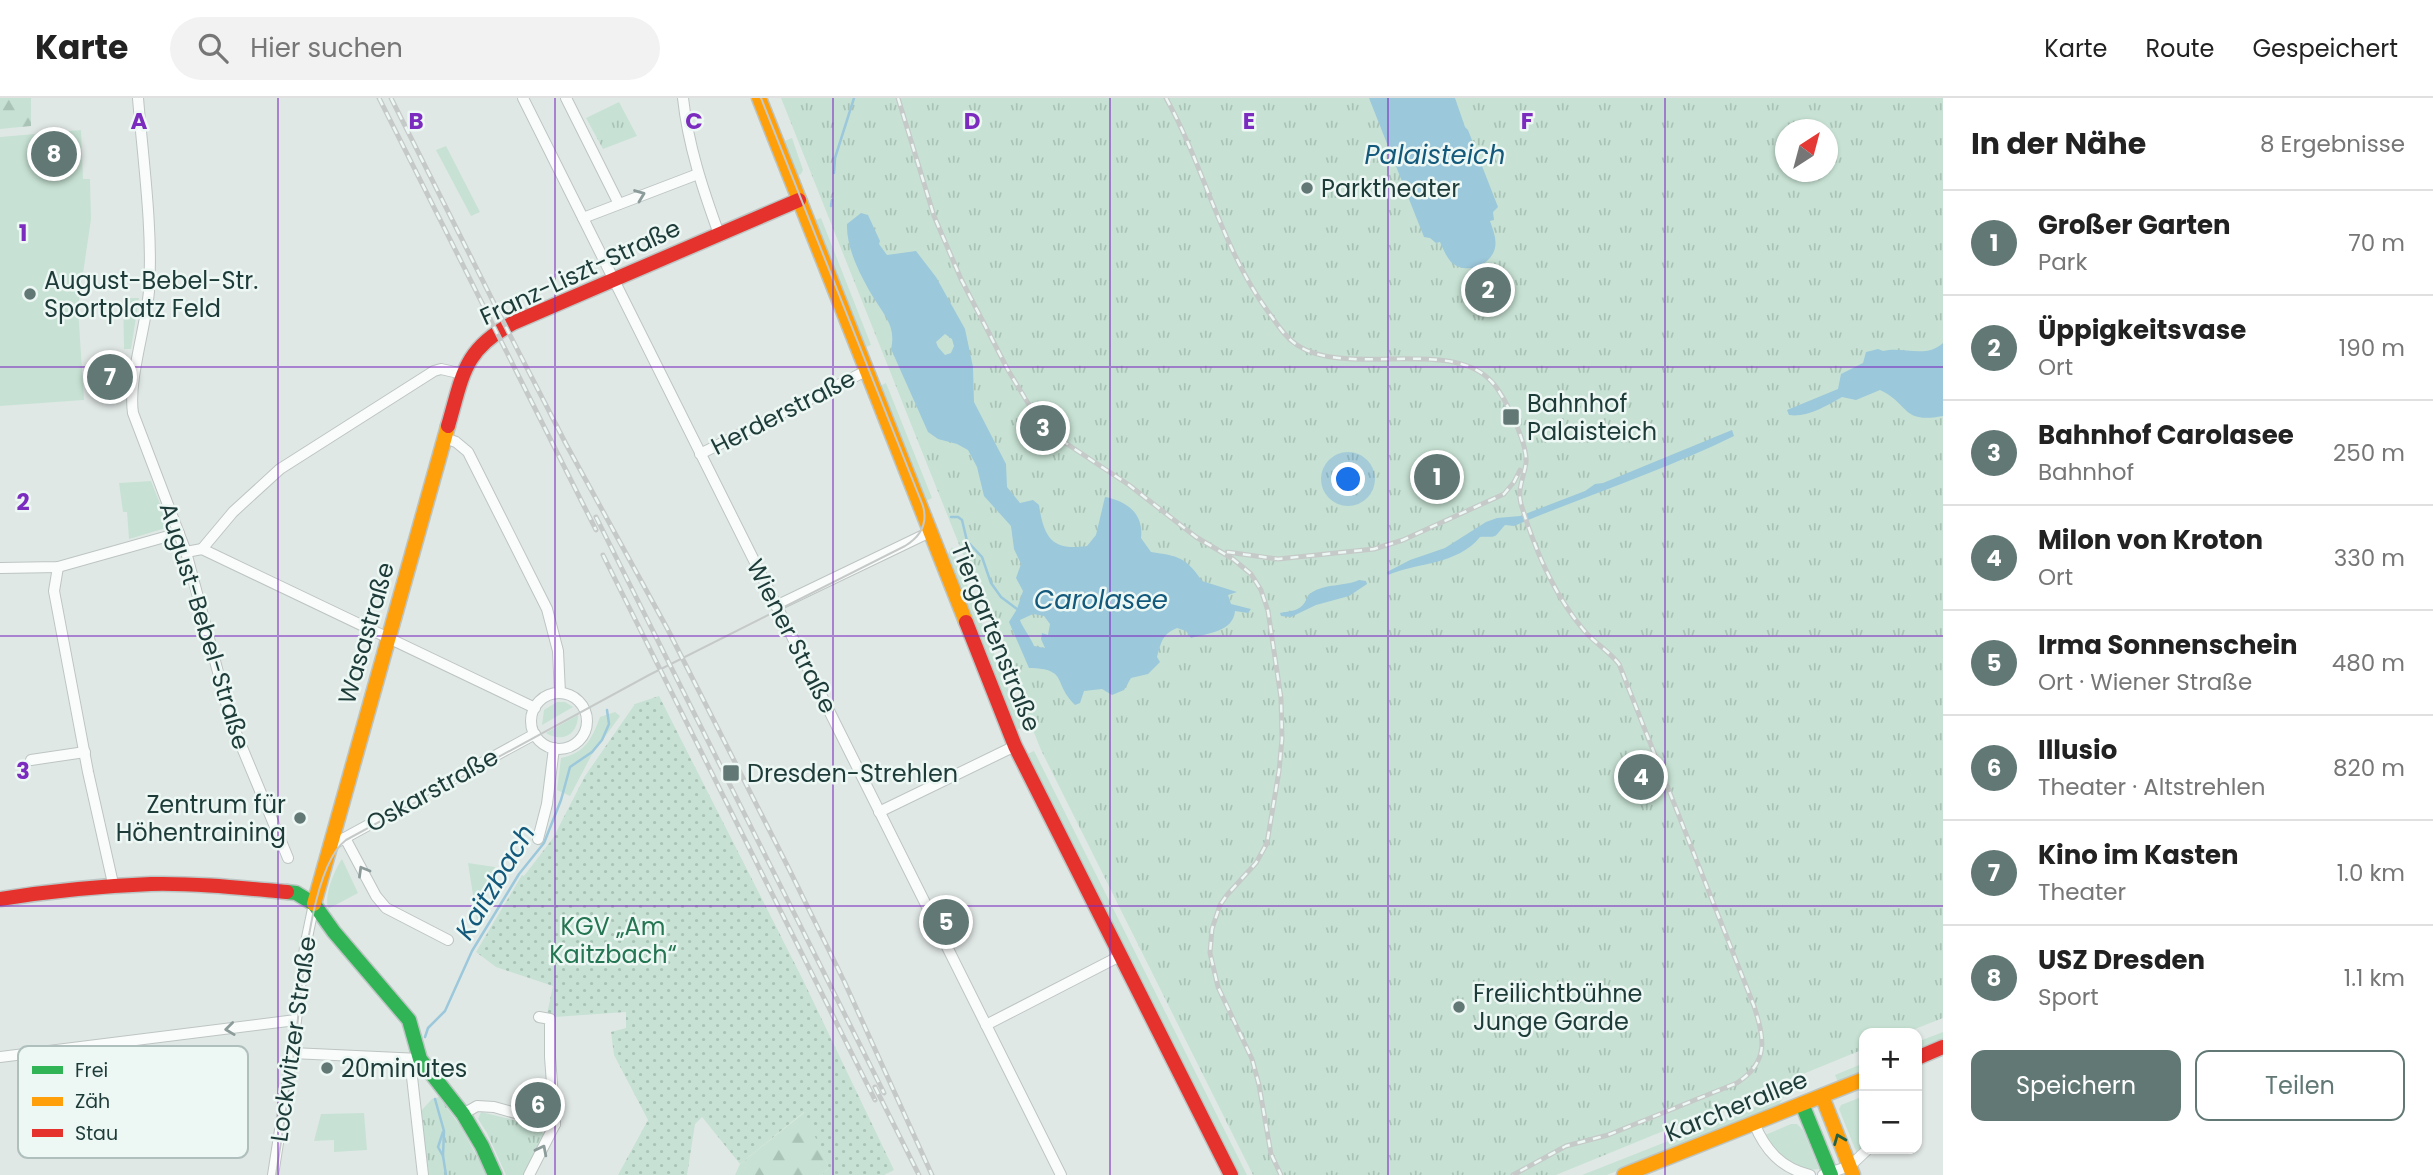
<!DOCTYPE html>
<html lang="de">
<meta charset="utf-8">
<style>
:root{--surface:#fff;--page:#f2f2f2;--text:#222;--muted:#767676;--line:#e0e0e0;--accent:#617875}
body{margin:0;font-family:Poppins,sans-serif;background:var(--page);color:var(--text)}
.controls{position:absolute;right:21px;bottom:21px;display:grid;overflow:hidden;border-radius:14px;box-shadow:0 2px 5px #0004}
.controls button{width:63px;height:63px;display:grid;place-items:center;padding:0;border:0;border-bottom:2px solid var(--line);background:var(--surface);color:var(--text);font:35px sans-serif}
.compass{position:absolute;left:1775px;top:21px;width:63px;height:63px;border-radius:50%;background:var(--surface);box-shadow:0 2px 5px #0004;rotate:36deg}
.you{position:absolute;left:1349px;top:382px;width:24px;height:24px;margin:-18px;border:5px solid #fff;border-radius:50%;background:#1a73e8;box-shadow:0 0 0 10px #1a73e833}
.badge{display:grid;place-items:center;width:46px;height:46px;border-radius:50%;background:var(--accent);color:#fff;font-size:23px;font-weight:700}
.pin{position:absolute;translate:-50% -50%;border:4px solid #fff;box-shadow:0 2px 7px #0006}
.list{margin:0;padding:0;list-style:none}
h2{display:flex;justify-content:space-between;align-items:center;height:91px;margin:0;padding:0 28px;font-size:30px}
h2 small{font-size:23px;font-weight:400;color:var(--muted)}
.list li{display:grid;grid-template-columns:46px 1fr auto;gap:21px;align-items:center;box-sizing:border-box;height:105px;padding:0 28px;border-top:2px solid var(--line)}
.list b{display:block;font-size:26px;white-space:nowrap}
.list p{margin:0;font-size:23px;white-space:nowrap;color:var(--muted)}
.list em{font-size:23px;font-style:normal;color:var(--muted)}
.actions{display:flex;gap:14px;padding:21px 28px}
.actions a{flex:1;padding:16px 0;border:2px solid var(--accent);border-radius:14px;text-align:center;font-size:24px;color:var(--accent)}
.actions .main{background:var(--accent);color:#fff}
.icon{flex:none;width:38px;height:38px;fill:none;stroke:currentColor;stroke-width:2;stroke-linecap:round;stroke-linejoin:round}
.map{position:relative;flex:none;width:1943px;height:1077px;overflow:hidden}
header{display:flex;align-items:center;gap:42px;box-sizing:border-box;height:98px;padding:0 35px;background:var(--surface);border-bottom:2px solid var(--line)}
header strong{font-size:33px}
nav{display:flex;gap:38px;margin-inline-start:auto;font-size:24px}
.search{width:490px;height:63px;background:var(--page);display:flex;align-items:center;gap:18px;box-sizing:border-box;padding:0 24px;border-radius:38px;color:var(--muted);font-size:26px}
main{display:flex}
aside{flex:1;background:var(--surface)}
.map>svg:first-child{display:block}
</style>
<header>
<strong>Karte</strong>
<div class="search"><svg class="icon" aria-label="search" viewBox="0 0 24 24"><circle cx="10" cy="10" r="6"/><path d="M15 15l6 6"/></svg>Hier suchen</div>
<nav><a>Karte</a><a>Route</a><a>Gespeichert</a></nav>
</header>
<main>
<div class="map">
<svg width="1943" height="1077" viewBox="0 0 1943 1077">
<defs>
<pattern id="forest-firs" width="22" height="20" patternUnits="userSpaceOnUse" patternTransform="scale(1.75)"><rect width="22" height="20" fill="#c7e2d4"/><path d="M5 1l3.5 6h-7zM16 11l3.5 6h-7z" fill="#aac3b7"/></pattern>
<pattern id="park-tufts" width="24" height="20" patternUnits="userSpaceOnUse" patternTransform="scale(1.75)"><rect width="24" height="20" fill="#c7e2d4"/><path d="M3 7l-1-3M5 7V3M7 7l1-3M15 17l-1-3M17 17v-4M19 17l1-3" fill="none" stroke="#aac3b7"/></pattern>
<pattern id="garden-dots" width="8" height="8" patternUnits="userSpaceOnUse" patternTransform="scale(1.75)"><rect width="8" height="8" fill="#c7e2d4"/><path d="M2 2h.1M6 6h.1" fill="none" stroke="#aac3b7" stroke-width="1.8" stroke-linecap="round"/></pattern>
</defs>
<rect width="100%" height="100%" fill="#e0e8e6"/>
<g fill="#c7e2d4">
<polygon points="81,32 83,81 90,81 91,121 78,210 84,302 0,308 0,39"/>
<polygon points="792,40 803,72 801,76 795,79 782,44"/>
<polygon points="446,48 480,114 471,118 436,52"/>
<polygon points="821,120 871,247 866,249 817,127 813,123"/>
<polygon points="123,200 139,200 131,251 124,251"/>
<polygon points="886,285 932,400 926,403 880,288"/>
<polygon points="151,383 168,426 166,430 129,441 127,414 123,414 119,385"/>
<polygon points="952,449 1023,629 1014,633 1016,630 948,456"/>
<polygon points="557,604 565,604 573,609 542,627 544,612"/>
<path d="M615 614 620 618 591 658 570 698 557 692 561 660C585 655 592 641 600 619Z"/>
<path d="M578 617C578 637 562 645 546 635Z"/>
<polygon points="1034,653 1247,1077 1239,1077 1140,878 1134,875 1030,660 1026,659 1025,657"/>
<path d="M342 761 358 795 328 811C324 796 334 773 342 761Z"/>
<path d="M468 765 495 769C495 788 487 788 483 802 480 813 485 811 477 823Z"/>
<polygon points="1785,997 1778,1008 1607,1077 1582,1077"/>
<polygon points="1864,998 1864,1051 1858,1058 1839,1011 1841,1007"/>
<polygon points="364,1015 367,1052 334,1054 334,1042 314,1043 321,1016"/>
<path d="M1791 1026H1797L1803 1032 1819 1071C1790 1075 1778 1060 1765 1037Z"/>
</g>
<g fill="url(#forest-firs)">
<polygon points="0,0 31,0 31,28 0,31"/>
<polygon points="805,1014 829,1070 822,1077 735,1077 740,1066"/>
</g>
<g fill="url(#park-tufts)" fill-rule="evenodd">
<path d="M781 0H1943V920L1905 935H1864V951L1556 1077H1253L1041 652ZM1786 32H1828V74H1786Z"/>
<polygon points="619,4 637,38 603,51 586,20"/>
<polygon points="1943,934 1943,943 1917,953 1917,944"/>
<polygon points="1864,965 1864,974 1838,984 1835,977"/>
<polygon points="439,999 461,1029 487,1077 428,1077 418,1016 432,1001"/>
<polygon points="481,1014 538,1028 544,1037 524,1077 506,1077 487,1035 478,1021"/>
</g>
<polygon fill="url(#garden-dots)" points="659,598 802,880 894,1072 884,1077 822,1077 829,1070 804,1014 740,1066 702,1019 695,1026 687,1077 618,1077 648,1022 614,957 611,934 626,930 626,914 555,919 547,916 553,888 496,869 476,854 522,777 524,778 553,740 585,678 635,606"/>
<g fill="#9cc8db" fill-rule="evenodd">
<path d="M1369 0H1455L1465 29 1468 32 1498 109 1493 114 1494 122 1490 123C1493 132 1497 141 1495 150 1490 169 1465 177 1451 164 1446 158 1443 151 1440 144L1436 145 1430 140 1424 139Z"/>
<path d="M861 115 868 117 880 143 879 146 887 157 916 153 936 179 965 231 973 269 974 304 1006 366 1007 389 1020 405 1033 402 1039 407C1044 440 1052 453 1087 448L1096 437 1105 399C1127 403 1144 416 1141 440L1151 454C1178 458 1186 459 1202 483L1237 494 1228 497 1231 506 1251 511 1248 515 1235 513C1233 534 1208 535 1191 540L1186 533 1177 530C1162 536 1161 545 1157 559L1160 564 1148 576 1131 580 1124 592 1112 597 1102 591 1084 593 1080 605 1075 607C1052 584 1069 571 1029 570L1009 524 1017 511 1023 493 1016 480 1021 466 1014 451 1011 428 984 398 977 369 968 352 957 346 938 341 928 334 891 251C896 230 886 219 875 202 862 181 846 151 847 126ZM945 236 952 241 954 248 951 255 945 257 938 249 936 244ZM1033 516 1044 518 1050 526 1048 537 1042 535 1041 541 1045 550 1034 548C1031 540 1021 527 1020 522Z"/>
<path d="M1943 245V318C1901 326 1910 306 1880 292L1856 302 1842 299C1827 308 1806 320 1789 317L1787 312 1838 291 1841 276 1863 265 1866 254 1878 251 1883 253C1903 248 1926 261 1943 245Z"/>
<path d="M1732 332 1734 338C1663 373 1587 397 1514 428L1505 427C1492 442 1498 438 1480 439 1457 467 1419 464 1388 477L1387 474 1410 462 1445 450 1486 424 1497 420 1520 418 1585 393 1595 386 1603 385Z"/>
<path d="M1359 482 1366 483 1367 486 1349 498 1316 507 1291 519 1281 518 1280 515C1290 513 1300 513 1305 504 1307 501 1307 497 1311 495 1326 485 1343 489 1359 482Z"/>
</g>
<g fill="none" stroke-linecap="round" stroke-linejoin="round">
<g stroke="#9cc8db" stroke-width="2.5">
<polyline points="834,75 835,60 854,0"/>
<polyline points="831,108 832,102"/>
<polyline points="951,419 958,419 962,422 967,443 982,459 991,485 1001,499 1017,511"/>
<polyline points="425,939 428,930 445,913 472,853 519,776 544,745 561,702 570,669 592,654 602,642 609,626 607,612"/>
<polyline points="435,1001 444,1033 443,1058 446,1077"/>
<polyline points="443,1058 438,1049 443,1034"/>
</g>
<g stroke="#bdc5c3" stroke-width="12">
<g id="street">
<path d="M138 0C143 62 153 131 149 193 146 229 128 282 133 315L186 454 231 623 288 760"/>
<polyline points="523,0 1061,1077"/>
<polyline points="566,0 619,106"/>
<path d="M683 0C688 47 703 92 719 136"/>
<polyline points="583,120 698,76"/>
<polyline points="445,340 456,344 468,354 547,511 558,553 560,595"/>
<polyline points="700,356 866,273"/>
<polyline points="202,451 233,414 280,371 434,273 441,271 463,276"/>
<polyline points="186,454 202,451 535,610"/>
<polyline points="58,469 54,493 88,674 114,790"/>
<polyline points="1,470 58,469 179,435"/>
<polyline points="776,508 930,434"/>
<circle cx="559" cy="623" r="28"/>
<polyline points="31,662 85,654"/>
<polyline points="879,714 1015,648"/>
<polyline points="345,740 376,798 386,810 448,842"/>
<polyline points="538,741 547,706 554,650"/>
<polyline points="330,748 535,636"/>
<polyline points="539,919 550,921 550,959 555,1026"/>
<polyline points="986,927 1120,858"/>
<polyline points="292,955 420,961"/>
<polyline points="0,959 296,922"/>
<polyline points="410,961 423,1077"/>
<polyline points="463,1016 477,1008 494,1009 555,1026"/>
<path d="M1754 1025C1765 1052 1781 1070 1810 1077"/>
<polyline points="273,1077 292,955 305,849 314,806"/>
<polyline points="529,1077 555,1026"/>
<polyline points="1823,1077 1850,1068 1868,1051"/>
</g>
</g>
<g stroke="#bcc5c3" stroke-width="17">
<g id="fast">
<polyline points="287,794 296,795 314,806 334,834 409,922 420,961 463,1016 482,1048 495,1077"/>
<polyline points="1802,1006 1831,1077"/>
</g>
</g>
<g stroke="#bcc5c3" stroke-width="17">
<g id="slow">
<polyline points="759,0 966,524"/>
<polyline points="314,806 448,328"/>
<polyline points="1822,998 1853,1077"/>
<polyline points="1624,1077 1864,981"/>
</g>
</g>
<g stroke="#bcc5c3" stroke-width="17">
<g id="jam">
<path d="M448 328C463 277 463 252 513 225L799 102"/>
<polyline points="966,524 1015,648 1231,1077"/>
<path d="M0 801C50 793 101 788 151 786 197 785 242 790 287 794"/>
<polyline points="1917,960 1943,949"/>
</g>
</g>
<use href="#street" stroke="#fafcfb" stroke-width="10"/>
<use href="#fast" stroke="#30b455" stroke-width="14"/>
<use href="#slow" stroke="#ff9f0a" stroke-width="14"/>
<use href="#jam" stroke="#e5322d" stroke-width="14"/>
<path stroke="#c5cac9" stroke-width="2" d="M276 1077C282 1036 289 995 294 954 301 906 308 770 346 742L649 577 905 448C920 439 928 426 923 408L761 0"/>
<g stroke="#c5cac9" stroke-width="5">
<g id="rail">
<polyline points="379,0 596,432"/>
<polyline points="391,0 513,243 566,346 667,530 788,769 844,883 932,1077"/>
<polyline points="898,0 934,118 961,181 1008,272 1043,330 1129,387 1196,439 1233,461 1251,476 1261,492 1268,513 1281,600 1282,641 1279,673 1267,745 1256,765 1227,797 1220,807 1212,831 1210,855 1218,889 1252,961 1259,987 1271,1056 1281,1077"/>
<path d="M1166 0C1205 70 1221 150 1269 215 1277 226 1285 239 1297 247 1346 280 1450 239 1491 283 1504 296 1528 346 1526 365 1524 379 1517 391 1521 406 1534 449 1553 495 1582 530 1593 544 1608 552 1619 566L1754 908C1764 940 1770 963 1737 985L1608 1037 1566 1048 1513 1077"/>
<polyline points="596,419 884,995"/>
<polyline points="1227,454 1278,461 1374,451 1403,442 1504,396 1514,384 1520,372"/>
<polyline points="603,457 875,1002"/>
<polyline points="875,989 919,1077"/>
</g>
</g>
<use href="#rail" stroke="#edf7f4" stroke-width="2.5" stroke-dasharray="8" stroke-linecap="butt"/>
</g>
<defs><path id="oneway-chevron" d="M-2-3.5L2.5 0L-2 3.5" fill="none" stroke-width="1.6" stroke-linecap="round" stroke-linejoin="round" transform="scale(1.75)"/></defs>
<g stroke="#8c9c9a">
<use href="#oneway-chevron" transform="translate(640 97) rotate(-21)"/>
<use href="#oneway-chevron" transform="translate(363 773) rotate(-120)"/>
<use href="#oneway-chevron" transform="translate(230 931) rotate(173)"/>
<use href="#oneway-chevron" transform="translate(542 1052) rotate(-63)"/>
</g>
<use stroke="#235f41" href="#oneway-chevron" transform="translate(1839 1041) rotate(-112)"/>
<path fill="none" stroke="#7b2cbf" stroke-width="2" stroke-opacity="0.55" d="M278 0V1077M555 0V1077M833 0V1077M1110 0V1077M1388 0V1077M1665 0V1077M0 269H1943M0 538H1943M0 808H1943"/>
<g fill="#617875" stroke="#edf7f4" stroke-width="2.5">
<circle cx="1307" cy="90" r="7"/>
<circle cx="30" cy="196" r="7"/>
<rect x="1502" y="310" width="18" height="18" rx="3.5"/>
<rect x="722" y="666" width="18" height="18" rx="3.5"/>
<circle cx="300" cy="720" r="7"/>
<circle cx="1459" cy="909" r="7"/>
<circle cx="327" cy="970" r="7"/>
</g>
<g text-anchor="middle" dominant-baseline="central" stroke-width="5" stroke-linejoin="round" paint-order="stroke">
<g font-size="24" fill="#1d3b38" stroke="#edf7f4" text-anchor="start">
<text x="1321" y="90">Parktheater</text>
<text x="44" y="182">August-Bebel-Str.<tspan x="44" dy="28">Sportplatz Feld</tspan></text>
<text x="1527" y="305">Bahnhof<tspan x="1527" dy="28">Palaisteich</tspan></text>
<text x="747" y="675">Dresden-Strehlen</text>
<text x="286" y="706" text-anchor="end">Zentrum für<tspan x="286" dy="28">Höhentraining</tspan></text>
<text x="1473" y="895">Freilichtbühne<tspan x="1473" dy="28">Junge Garde</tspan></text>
<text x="341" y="970">20minutes</text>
</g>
<g font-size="24" fill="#1d3b38" stroke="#edf7f4">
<text transform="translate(580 174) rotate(-25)">Franz-Liszt-Straße</text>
<text transform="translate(783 314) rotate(-27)">Herderstraße</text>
<text transform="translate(205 528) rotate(73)">August-Bebel-Straße</text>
<text transform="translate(366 535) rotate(-74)">Wasastraße</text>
<text transform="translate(792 538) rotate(63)">Wiener Straße</text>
<text transform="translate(996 539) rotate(68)">Tiergartenstraße</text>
<text transform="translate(432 692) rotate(-29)">Oskarstraße</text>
<text transform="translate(293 941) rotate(-82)">Lockwitzer Straße</text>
<text transform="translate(1736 1008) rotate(-22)">Karcherallee</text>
</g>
<g font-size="24" fill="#247551" stroke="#edf7f4">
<text x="613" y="828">KGV „Am<tspan x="613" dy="28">Kaitzbach“</tspan></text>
</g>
<g font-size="26" font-style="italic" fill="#13597c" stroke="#edf7f4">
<text x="1435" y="57">Palaisteich</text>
<text x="1101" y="502">Carolasee</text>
<text transform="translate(495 784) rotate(-59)">Kaitzbach</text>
</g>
</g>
<rect x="18" y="948" width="230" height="112" rx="10" fill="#edf7f4" stroke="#afbfbc" stroke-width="2"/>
<rect x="32" y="968" width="31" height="8" fill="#30b455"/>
<rect x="32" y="999" width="31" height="9" fill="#ff9f0a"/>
<rect x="32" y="1031" width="31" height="8" fill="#e5322d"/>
<g font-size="19" fill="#1d3b38">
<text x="75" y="979">Frei</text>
<text x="75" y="1010">Zäh</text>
<text x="75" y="1042">Stau</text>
</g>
<g font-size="23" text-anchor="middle" font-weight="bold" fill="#7b2cbf" stroke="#edf7f4" stroke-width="5" stroke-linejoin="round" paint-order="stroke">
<text x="139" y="31">A</text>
<text x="416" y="31">B</text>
<text x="694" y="31">C</text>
<text x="972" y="31">D</text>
<text x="1249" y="31">E</text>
<text x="1527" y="31">F</text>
<text x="23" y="143">1</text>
<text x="23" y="412">2</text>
<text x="23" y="681">3</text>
</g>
</svg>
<div class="controls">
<button>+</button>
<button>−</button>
</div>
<svg class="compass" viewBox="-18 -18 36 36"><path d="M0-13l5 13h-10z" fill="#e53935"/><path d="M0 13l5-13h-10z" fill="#767676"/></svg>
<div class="you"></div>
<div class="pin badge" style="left:1437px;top:379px">1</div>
<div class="pin badge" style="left:1488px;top:192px">2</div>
<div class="pin badge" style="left:1043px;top:330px">3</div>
<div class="pin badge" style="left:1641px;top:679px">4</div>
<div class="pin badge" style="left:946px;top:824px">5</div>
<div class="pin badge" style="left:538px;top:1007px">6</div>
<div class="pin badge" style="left:110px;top:279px">7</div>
<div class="pin badge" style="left:54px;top:56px">8</div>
</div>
<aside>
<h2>In der Nähe<small>8 Ergebnisse</small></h2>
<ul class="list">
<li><span class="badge">1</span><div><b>Großer Garten</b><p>Park</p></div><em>70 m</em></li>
<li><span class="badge">2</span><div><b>Üppigkeitsvase</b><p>Ort</p></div><em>190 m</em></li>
<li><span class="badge">3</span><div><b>Bahnhof Carolasee</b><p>Bahnhof</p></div><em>250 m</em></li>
<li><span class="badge">4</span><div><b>Milon von Kroton</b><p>Ort</p></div><em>330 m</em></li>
<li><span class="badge">5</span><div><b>Irma Sonnenschein</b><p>Ort · Wiener Straße</p></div><em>480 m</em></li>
<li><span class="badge">6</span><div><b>Illusio</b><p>Theater · Altstrehlen</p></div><em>820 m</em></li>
<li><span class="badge">7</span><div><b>Kino im Kasten</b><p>Theater</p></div><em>1.0 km</em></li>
<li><span class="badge">8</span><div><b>USZ Dresden</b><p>Sport</p></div><em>1.1 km</em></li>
</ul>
<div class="actions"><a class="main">Speichern</a><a>Teilen</a></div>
</aside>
</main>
